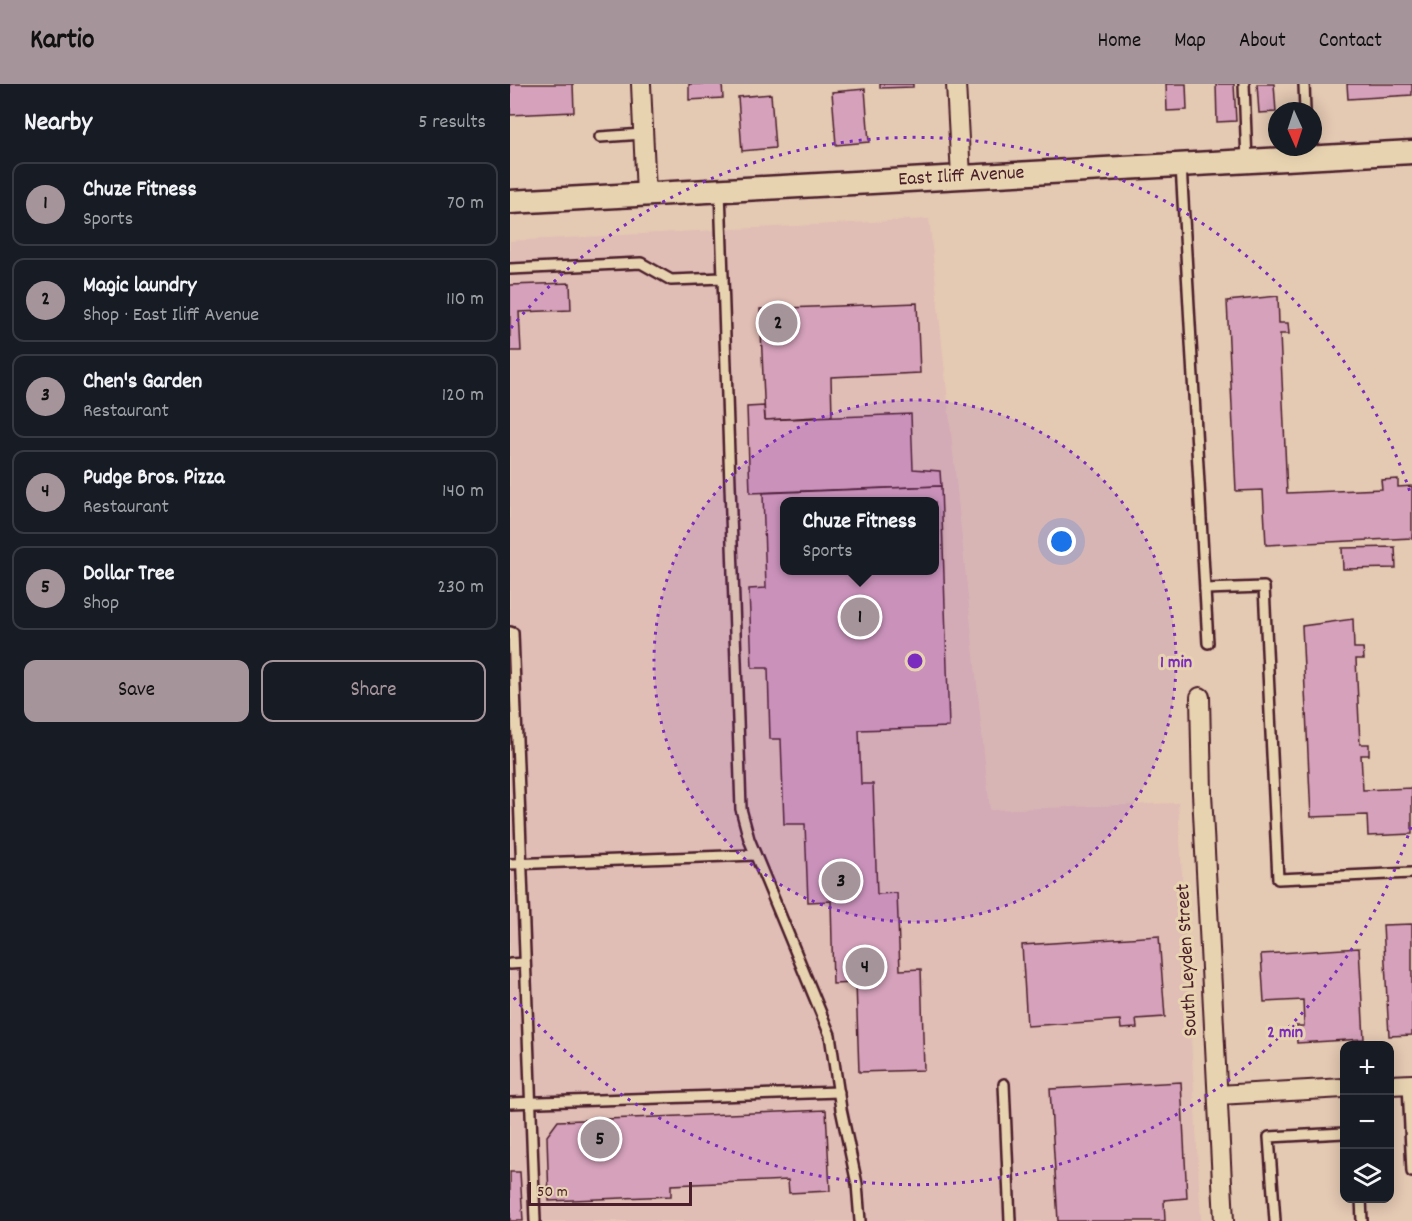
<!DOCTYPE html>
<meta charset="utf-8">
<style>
:root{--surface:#171b24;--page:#242831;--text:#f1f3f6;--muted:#9ea1a6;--line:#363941;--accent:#a6949b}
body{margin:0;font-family:Dekko,sans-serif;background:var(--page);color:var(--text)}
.controls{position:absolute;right:18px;bottom:18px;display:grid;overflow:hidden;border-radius:12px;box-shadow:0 3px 15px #0003}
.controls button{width:54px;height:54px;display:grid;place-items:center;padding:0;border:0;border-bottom:2px solid var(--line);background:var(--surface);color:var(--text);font:30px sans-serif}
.compass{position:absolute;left:758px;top:18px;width:54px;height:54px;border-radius:50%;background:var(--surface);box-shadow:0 3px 15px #0003;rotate:177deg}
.scale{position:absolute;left:18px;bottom:15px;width:164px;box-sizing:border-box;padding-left:6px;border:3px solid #4a1f2b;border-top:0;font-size:16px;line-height:21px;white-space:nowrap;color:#4a1f2b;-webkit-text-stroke:4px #e8d3b1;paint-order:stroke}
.you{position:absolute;left:552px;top:458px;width:21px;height:21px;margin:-15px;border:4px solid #fff;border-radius:50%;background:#1a73e8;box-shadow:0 0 0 9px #1a73e833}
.badge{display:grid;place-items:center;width:39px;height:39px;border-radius:50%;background:var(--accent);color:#111;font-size:20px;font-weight:700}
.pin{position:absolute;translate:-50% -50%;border:3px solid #fff;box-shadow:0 2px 6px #0006}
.popup{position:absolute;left:270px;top:413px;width:159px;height:78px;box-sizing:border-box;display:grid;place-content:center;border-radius:12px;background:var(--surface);filter:drop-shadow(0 2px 4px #0005);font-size:20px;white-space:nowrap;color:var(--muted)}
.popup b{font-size:22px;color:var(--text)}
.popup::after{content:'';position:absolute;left:50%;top:100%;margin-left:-12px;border:12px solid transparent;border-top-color:var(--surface)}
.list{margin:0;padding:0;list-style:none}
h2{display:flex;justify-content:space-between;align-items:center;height:78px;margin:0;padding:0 24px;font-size:26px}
h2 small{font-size:20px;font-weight:400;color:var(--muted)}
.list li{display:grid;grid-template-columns:39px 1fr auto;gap:18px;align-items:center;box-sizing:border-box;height:84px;margin:0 12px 12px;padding:0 12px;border:2px solid var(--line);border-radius:12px}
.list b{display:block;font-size:22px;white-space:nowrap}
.list p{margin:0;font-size:20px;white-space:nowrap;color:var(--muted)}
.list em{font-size:20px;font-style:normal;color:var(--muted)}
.actions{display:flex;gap:12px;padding:18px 24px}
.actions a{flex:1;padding:14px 0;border:2px solid var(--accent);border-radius:12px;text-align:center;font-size:21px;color:var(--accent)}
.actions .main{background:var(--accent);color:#111}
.icon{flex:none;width:33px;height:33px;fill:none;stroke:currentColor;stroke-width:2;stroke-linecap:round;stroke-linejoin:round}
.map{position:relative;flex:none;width:902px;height:1137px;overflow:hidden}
header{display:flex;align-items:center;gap:36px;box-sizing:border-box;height:84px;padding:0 30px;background:var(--accent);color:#111}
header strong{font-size:28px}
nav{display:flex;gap:33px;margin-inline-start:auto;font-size:21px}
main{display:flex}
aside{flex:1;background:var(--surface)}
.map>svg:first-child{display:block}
</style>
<header>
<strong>Kartio</strong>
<nav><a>Home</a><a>Map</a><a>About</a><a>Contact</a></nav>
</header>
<main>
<aside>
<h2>Nearby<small>5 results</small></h2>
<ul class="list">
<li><span class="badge">1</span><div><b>Chuze Fitness</b><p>Sports</p></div><em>70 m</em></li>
<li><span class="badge">2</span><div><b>Magic laundry</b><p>Shop · East Iliff Avenue</p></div><em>110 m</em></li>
<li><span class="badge">3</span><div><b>Chen's Garden</b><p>Restaurant</p></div><em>120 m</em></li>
<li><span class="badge">4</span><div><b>Pudge Bros. Pizza</b><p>Restaurant</p></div><em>140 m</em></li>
<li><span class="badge">5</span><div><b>Dollar Tree</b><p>Shop</p></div><em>230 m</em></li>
</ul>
<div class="actions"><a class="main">Save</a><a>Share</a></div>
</aside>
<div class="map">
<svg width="902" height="1137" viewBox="0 0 902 1137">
<rect width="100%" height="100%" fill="#e4c9b3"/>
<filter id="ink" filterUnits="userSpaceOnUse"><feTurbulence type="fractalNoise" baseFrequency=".0167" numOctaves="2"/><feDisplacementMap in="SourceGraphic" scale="12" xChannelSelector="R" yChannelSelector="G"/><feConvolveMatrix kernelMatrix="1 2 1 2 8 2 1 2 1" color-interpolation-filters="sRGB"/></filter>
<g filter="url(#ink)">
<path fill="#e0bdb5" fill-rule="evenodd" d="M419 135 480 726 668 719 691 1137H0V157ZM275 418H425V486H275Z"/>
<g fill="#d5a1bb" stroke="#4a1f2b" stroke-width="1.5" fill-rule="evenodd">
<polygon points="0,0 63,0 64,28 0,31"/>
<polygon points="179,0 212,0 213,14 179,16"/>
<polygon points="370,0 403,0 403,3 370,4"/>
<polygon points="656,0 676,0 677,26 657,27"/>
<polygon points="706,0 724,0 726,37 707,38"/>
<polygon points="747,0 764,0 766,28 749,29"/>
<polygon points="837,0 902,0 902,11 838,15"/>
<polygon points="355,5 359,58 326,61 322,8"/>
<polygon points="261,10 265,64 232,67 228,13"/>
<polygon points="60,199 61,226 9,228 11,267 0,267 0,201"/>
<polygon points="768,212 769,239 778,239 779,250 770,250 777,409 872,405 871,396 888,395 888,403 902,402 902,454 756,461 753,406 726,407 717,217"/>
<polygon points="407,219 410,289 321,293 322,332 255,336 250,225"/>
<polygon points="254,322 255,336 401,330 403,385 430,387 431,402 240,409 237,323"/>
<path d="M431 402 439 643 349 646 351 700H363L367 810 387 809 390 886 411 885 414 986 349 988 346 899 323 900 321 817 298 818 295 740H274L271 655H260L258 584H242L239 505 256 504 253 409ZM275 418H425V486H275Z"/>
<polygon points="885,463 886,484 833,485 832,464"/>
<polygon points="843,535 844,564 853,564 854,575 846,575 850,660 859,660 859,671 851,671 853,706 902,704 902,750 858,752 857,731 801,733 792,542"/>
<polygon points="902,840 902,951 879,952 873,841"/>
<polygon points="649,852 655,933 626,935 627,944 611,945 610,936 517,942 512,861"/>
<polygon points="849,864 854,955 787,959 786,942 794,942 793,916 754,918 751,870"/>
<polygon points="671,998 677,1114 654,1116 655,1137 548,1137 540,1005"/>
<polygon points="316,1026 320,1107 279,1109 278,1096 161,1101 161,1112 39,1117 37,1052 48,1037"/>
<polygon points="0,1088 10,1088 13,1137 0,1137"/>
</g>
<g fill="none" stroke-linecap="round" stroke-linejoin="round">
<g stroke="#4a1f2b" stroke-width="14">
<g id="service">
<polyline points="734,0 737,77"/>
<polyline points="794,0 795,27"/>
<polyline points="90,53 133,50"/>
<polyline points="671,81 698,559"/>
<polyline points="210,106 231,725 239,755 320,951 331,1025 347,1100 350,1137"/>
<polyline points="0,185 131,179 161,196 213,194"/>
<polyline points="695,505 754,503 768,795 902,789"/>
<polyline points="0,548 3,549 25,1137"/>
<polyline points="0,780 245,771"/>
<polyline points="0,880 15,879"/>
<polyline points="494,1000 500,1137"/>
<polyline points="898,1000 902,1088"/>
<polyline points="0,1019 329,1008"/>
<polyline points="851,1114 852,1137"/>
<polyline points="765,1137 759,1053 834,1049"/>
</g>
</g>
<g stroke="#4a1f2b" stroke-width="22">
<g id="minor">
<polyline points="131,0 136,110"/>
<polyline points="446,0 451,92"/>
<polyline points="690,613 692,709 714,1137"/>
<polyline points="880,1001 902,1000"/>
<polyline points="708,1011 834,1004"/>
</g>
</g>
<g stroke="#4a1f2b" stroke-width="27">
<g id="tertiary">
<path id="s1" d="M0 118 902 68"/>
</g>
</g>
<use href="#service" stroke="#e8d3b1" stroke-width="9"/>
<use href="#minor" stroke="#e8d3b1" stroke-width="18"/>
<use href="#tertiary" stroke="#e8d3b1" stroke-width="22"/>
</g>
</g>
<circle cx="405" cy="577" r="261" fill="#7b2cbf" fill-opacity=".12"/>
<g fill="none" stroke="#7b2cbf" stroke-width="3" stroke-dasharray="3 6">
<circle cx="405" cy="577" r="261"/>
<path d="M901 743A523 523 0 0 1 1 910M1 244A523 523 0 0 1 901 411"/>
</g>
<g text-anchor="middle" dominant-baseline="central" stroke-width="6" stroke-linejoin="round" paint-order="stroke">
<g font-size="20" fill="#4a1f2b" stroke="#e8d3b1">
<text stroke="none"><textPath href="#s1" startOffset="452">East Iliff Avenue</textPath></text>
<text transform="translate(678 876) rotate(-93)">South Leyden Street</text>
</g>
</g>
<circle cx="405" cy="577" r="9" fill="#7b2cbf" stroke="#e8d3b1" stroke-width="3"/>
<g font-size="18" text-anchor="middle" font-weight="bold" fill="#7b2cbf" stroke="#e8d3b1" stroke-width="6" stroke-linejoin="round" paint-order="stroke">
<text x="666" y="583">1 min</text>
<text x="775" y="953">2 min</text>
</g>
</svg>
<div class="controls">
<button>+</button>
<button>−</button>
<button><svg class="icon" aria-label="layers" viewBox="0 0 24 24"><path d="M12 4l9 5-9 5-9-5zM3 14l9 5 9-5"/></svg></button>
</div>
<svg class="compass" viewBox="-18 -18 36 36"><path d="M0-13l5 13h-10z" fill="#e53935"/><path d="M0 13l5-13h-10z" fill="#9ea1a6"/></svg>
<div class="scale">50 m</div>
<div class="you"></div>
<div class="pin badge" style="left:350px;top:533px">1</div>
<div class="popup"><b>Chuze Fitness</b>Sports</div>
<div class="pin badge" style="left:268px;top:239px">2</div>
<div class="pin badge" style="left:331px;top:797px">3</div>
<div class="pin badge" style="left:355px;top:883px">4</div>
<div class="pin badge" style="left:90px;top:1055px">5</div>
</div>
</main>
